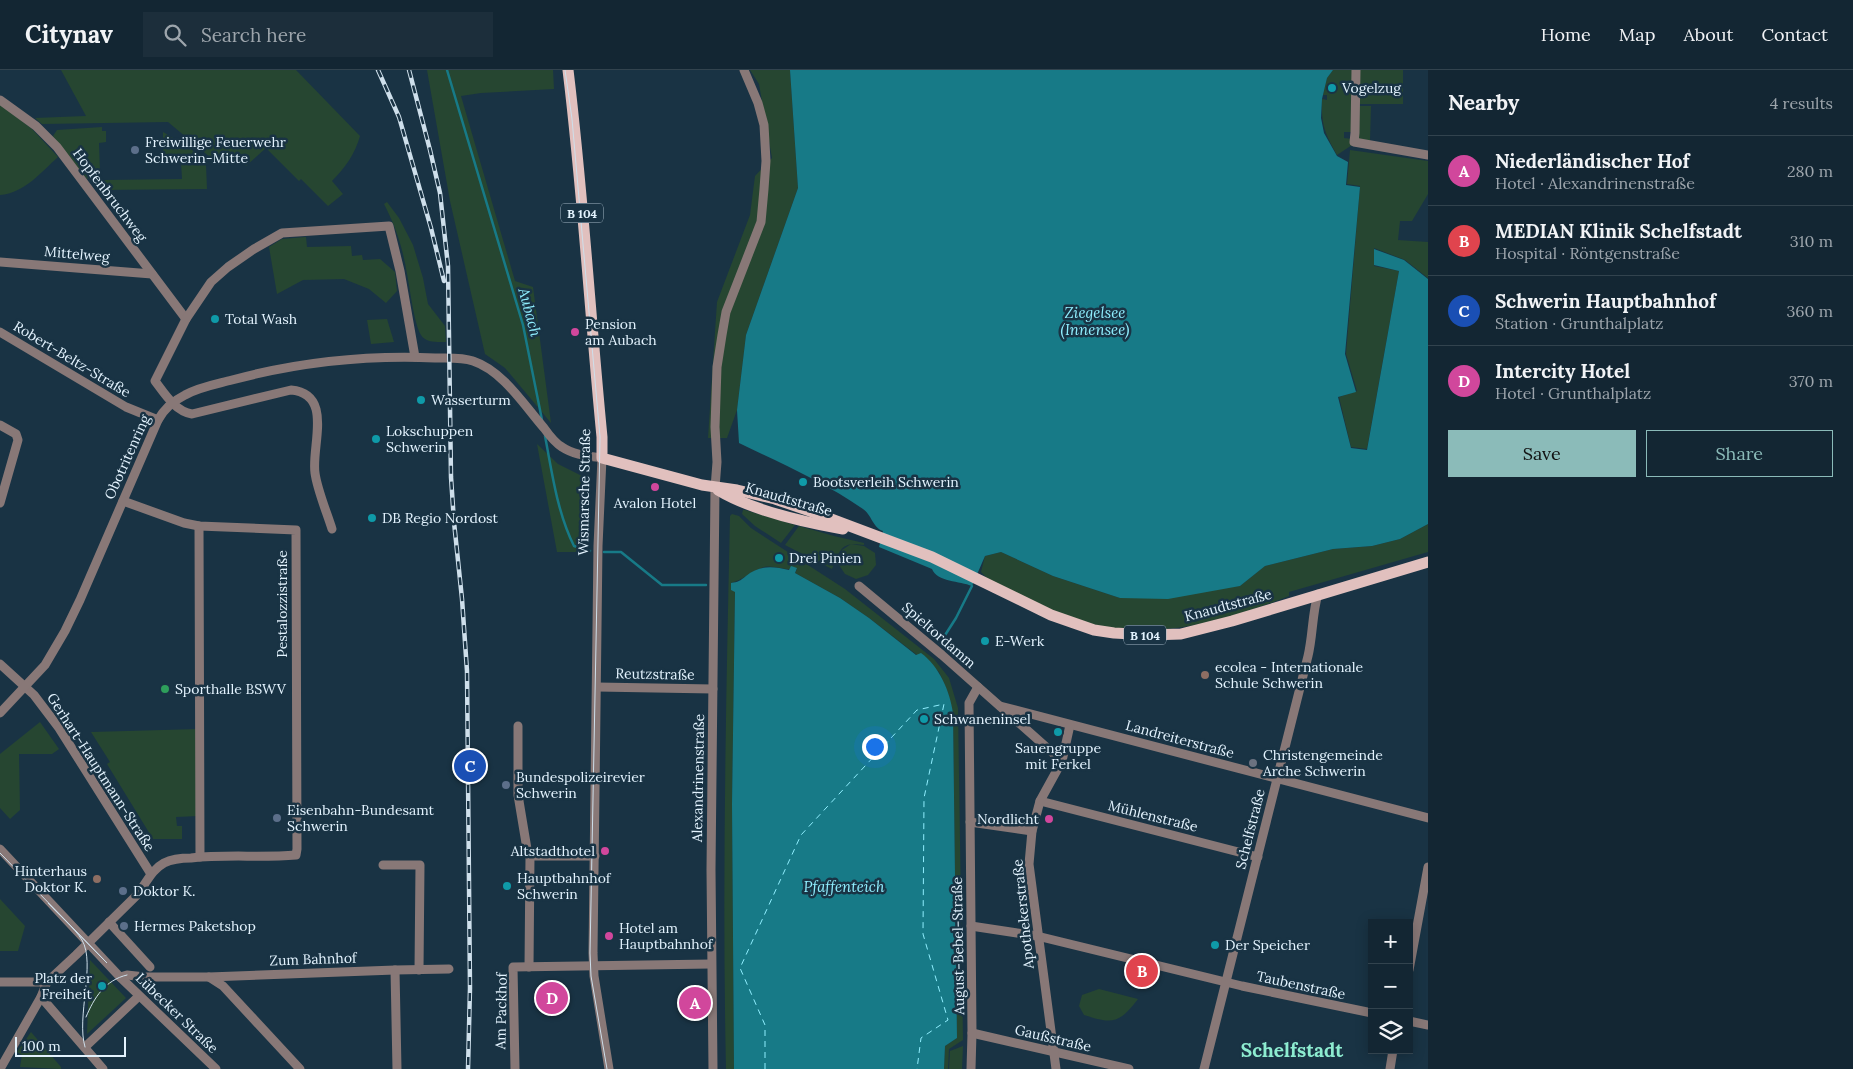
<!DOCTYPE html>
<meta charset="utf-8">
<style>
:root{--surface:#132633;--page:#1c2e3b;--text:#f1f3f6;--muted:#9da5ac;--line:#32434e;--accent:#8bbbb9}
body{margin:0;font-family:Lora,serif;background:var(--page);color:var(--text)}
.controls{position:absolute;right:15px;bottom:15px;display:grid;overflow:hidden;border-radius:0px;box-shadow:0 2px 12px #0003}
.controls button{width:45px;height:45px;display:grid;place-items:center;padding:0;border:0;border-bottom:1px solid var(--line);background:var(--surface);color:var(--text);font:25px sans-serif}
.scale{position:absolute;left:15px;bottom:12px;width:111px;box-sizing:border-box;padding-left:5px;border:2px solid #e3f3fe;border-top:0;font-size:14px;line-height:18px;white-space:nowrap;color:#e3f3fe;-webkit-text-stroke:4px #193344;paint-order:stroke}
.you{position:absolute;left:874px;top:676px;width:18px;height:18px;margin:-12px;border:4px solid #fff;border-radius:50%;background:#1a73e8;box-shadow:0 0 0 8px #1a73e833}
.badge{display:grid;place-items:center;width:32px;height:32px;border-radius:50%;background:var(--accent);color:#fff;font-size:16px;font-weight:700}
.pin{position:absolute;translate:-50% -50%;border:2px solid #fff;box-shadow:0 1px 5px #0006}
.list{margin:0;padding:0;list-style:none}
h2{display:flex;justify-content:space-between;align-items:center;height:65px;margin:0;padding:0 20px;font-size:21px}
h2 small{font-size:16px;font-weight:400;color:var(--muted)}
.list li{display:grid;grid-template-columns:32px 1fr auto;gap:15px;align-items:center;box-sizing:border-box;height:70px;padding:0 20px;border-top:1px solid var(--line)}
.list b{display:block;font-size:19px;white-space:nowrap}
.list p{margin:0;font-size:16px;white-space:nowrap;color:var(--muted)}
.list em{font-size:16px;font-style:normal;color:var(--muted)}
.actions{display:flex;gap:10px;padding:15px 20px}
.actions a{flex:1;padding:11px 0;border:1px solid var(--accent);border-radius:0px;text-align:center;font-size:18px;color:var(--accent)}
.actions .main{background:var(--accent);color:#111}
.icon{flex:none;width:28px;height:28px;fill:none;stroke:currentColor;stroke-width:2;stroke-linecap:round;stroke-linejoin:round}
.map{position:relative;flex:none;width:1428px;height:999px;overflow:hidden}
header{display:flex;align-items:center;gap:30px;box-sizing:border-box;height:70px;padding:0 25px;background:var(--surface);border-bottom:1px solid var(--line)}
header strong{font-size:24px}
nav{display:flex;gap:28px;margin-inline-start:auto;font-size:18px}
.search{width:350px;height:45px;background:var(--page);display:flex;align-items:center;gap:12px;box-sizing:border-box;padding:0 18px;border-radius:0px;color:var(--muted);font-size:19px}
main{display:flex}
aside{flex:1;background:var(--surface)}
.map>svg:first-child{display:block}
</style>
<header>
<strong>Citynav</strong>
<div class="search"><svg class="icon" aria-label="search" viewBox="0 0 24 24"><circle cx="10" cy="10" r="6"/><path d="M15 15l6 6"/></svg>Search here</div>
<nav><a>Home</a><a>Map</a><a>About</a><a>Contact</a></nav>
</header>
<main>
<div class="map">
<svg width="1428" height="999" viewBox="0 0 1428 999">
<rect width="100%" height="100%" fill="#193344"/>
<g fill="#264631">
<path d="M61 0H296L360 66C355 84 345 98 332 111L343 124 328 136 301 109 299 111 266 78 246 96 235 85 225 91 214 84 211 88 168 52 42 54 35 48 86 46Z"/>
<polygon points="427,0 553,0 554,19 481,23 461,26 515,211 533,217 551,353 505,298 485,284 450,131"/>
<polygon points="750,0 790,0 798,118 746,265 737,340 727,368 708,368 717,232 750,145 755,106 772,88 759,14"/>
<path d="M1333 0H1353L1352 62H1344V68L1352 69V75L1337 85C1325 63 1321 55 1322 29L1327 30V25H1323L1327 8Z"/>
<polygon points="1358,0 1403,0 1403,34 1357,34"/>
<path d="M0 34 32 59 58 87C41 102 25 123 0 125Z"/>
<polygon points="1358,36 1371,36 1370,71 1357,69"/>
<polygon points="102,57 102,61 106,61 106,72 99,73 100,101 87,109 53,66 57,60"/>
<polygon points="163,62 187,76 208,93 206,95 207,119 98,120 102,115 100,112 104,110 182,109 181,92 165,93 165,84 163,84"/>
<polygon points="1350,80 1428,91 1428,124 1412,151 1400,151 1398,170 1428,172 1428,208 1405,190 1374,178 1374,196 1399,201 1367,379 1351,377 1339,327 1357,321 1346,284 1360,116 1347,114"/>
<path d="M387 132 399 148 413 175 423 208 428 234 445 256 446 272C437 272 426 273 421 265 414 254 410 218 407 204 403 179 396 157 384 134Z"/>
<polygon points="306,167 307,177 351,176 352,186 362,185 363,190 380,189 395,202 397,221 386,233 369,219 344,209 303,210 277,224 269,177 282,169"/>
<polygon points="387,249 394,272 371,274 367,250"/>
<polygon points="537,374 558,394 584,407 589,482 557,482"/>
<polygon points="743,440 745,440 795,455 781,473 755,456 742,444"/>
<path d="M732 444 739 446 751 458 845 519 934 589 949 608 958 638 963 970 949 979 948 999H944L945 976 957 968 953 643 948 623 939 602 869 548 840 528 795 503 797 499C785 501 775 495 764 497 751 501 743 510 731 513V520L735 521 732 734 734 999H726C722 815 726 630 730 446Z"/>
<path d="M1428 454V482L1289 522V526C1229 550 1161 570 1097 555 1089 554 1081 553 1074 550 1045 539 1017 523 988 509L981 502 985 486 1001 482 1053 506 1120 528 1240 516 1265 496 1333 479 1372 476 1400 469Z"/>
<path d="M799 456 834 466 864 473V475C840 472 841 479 832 499L785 475Z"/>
<polygon points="851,474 864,476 875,483 876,495 868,505 856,509 845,504 837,492 842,480"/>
<polygon points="40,652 59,679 52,684 19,684 20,740 10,749 0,738 0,684"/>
<polygon points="199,659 199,746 176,747 177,756 182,756 182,769 153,769 107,694 110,692 91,662"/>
<polygon points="0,829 25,856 18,881 0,881"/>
<polygon points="90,890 126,928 87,964"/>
<path d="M1099 919 1138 929C1119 954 1112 954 1084 945L1079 936 1082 925Z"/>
<polygon points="31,962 61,997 61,999 20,997 22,985 17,982"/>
<polygon points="963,976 962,999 949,999 950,981"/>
</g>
<g fill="#177a87">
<path d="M790 0H1333L1327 8 1322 29 1321 48 1324 63 1337 86 1348 92 1346 115 1360 117 1345 284 1356 322 1338 327 1351 378 1367 380 1399 201 1374 195V179L1404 190 1428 209V454L1400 469 1372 476 1333 479 1265 496 1240 516 1168 529 1120 528 1053 506 1001 482 985 486 972 516C960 511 937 512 932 499L879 477 883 461C872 457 872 445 863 439 824 412 780 393 739 373L737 340 746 265 798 118Z"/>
<path d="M791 496 797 498 795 503 840 528 869 548 916 585 921 583C939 596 950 621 953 643L957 968 945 976 944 999H734L732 734 735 522 731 520V513C738 512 740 511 746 506 759 495 773 496 789 500Z"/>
</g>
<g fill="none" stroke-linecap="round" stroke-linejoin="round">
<g stroke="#177a87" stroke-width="2.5">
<polyline points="447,0 523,255 542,350"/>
<path d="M545 366C552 402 557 442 574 476L590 481"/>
<polyline points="604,482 621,482 662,515 706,515"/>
<polyline points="940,573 956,548 972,516"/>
</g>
<polyline stroke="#8feefe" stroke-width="1" stroke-dasharray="6 5" stroke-linecap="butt" points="765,999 765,955 740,898 801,765 917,640 944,634 924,728 923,864 948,950 921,968 917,999"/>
<g stroke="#887877" stroke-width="9">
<polyline points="1356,0 1355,63 1354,72 1428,85"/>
<polyline points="0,30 36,56 57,77 186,249"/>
<polyline points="0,192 152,204"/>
<polyline points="0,262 126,337 158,350"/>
<polyline points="0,355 16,364 18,370 0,433"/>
<polyline points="199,456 200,787"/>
<path d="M332 459C327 443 317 419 315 403 311 376 334 324 291 320L192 344C175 341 165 324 155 311L186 249 211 212 228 197 254 179 282 163 389 156 400 201 415 287"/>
<polyline points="859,516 942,585 1062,691"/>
<polyline points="0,594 34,625 59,658 151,804"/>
<polyline points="597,617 713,619"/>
<polyline points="1000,636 1428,748"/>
<path d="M0 643 45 595 65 561 80 530 158 350C164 339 173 331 185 325 199 317 217 314 232 310 299 292 367 285 435 288 447 288 462 287 473 291 503 301 524 335 544 358 549 365 555 373 562 377 574 385 589 386 602 388L598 476 593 883 594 906 609 999"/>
<polyline points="518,656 518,725 527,779 530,786"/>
<polyline points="1040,731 1258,787"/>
<polyline points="970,752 1032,761"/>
<polyline points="0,779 120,907 216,999"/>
<polyline points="383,795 420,795 419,900"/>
<polyline points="109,852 150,897"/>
<polyline points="971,856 1037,866 1242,916 1372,943"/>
<polyline points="529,897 530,786 595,786"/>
<polyline points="395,900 397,999"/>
<polyline points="1409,900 1428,797"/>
<polyline points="120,907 127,905 145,907 209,907 395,900 449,899"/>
<polyline points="209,907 223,916 300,999"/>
<polyline points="0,912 47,912"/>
<polyline points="41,927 103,999"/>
<polyline points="1409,951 1428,955"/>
<polyline points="972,963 1129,999"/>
<polyline points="85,977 139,926"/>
<path d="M0 999 41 927 47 912 76 885 137 825C146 814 151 800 164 793 172 789 182 788 191 788 226 784 261 788 296 785L297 779 296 460 199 456 184 453 123 431"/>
<polyline points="515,999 513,897 711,894"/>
<polyline points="713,999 711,800 715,418 717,392 715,357 717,297 722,265 726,242 761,152 764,119 766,91 764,55 758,33 744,0"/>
<polyline points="971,999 972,963 969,633 978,617"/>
<polyline points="1056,999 1029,794 1032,761 1040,731 1062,691 1070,655"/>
<path d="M1204 999 1308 586C1313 565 1312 544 1318 524"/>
<polyline points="1390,999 1393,980"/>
</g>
<g stroke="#e1c0be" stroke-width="11">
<path d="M568 0C583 122 590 245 602 367V388L702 415 737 420 775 429 810 441 932 487 1051 545 1094 560 1114 563 1150 565 1181 564 1232 551 1428 492"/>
<path d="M718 420C753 441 803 452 843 459"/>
</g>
<g stroke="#cedfeb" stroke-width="1">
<polyline points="565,0 572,49 600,367 590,883 591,906 607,999"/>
<path d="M0 783 107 893 48 833C59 845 74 857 82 870 96 894 76 947 85 977"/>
<path d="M86 947C94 928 105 910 127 905"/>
</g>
<g stroke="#cedfeb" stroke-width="4.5">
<g id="rail">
<polyline points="378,0 399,47 431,158 444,211"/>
<polyline points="409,0 430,80 440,123 448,196 451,407 454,452 462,529 467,601 470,918 468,999"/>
</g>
</g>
<use href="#rail" stroke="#193344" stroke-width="2.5" stroke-dasharray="8" stroke-linecap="butt"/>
</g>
<g fill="#0f9aa8" stroke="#193344" stroke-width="2">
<circle cx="1332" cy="18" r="5"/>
<circle cx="215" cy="249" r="5"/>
<circle cx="421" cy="330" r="5"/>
<circle cx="376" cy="369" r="5"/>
<circle cx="803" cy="412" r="5"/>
<circle cx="372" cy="448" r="5"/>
<circle cx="779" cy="488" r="5"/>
<circle cx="985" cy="571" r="5"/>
<circle cx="924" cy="649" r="5"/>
<circle cx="1058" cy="662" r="5"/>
<circle cx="507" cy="816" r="5"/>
<circle cx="1215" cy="875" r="5"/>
<circle cx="102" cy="916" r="5"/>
</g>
<g fill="#5c6f8a" stroke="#193344" stroke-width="2">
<circle cx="135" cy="80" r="5"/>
<circle cx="506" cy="715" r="5"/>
<circle cx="277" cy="748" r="5"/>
<circle cx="123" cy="821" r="5"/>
<circle cx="124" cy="856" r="5"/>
</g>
<g fill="#d1479c" stroke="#193344" stroke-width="2">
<circle cx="575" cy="262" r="5"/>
<circle cx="655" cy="417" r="5"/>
<circle cx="1049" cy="749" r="5"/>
<circle cx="605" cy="781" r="5"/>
<circle cx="609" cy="866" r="5"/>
</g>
<g fill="#8d6e63" stroke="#193344" stroke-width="2">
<circle cx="1205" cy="605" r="5"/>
<circle cx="97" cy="809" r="5"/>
</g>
<circle fill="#2e9e5b" stroke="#193344" stroke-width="2" cx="165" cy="619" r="5"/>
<circle fill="#6b7280" stroke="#193344" stroke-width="2" cx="1253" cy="693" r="5"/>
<g text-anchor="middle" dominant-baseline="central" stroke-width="5" stroke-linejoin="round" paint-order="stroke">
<g fill="#193344" stroke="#a6b9c6" stroke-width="1">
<rect x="561" y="133.5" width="42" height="19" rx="4"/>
<rect x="1124" y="555.5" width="42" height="19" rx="4"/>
</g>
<g font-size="12" font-weight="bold" fill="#e3f3fe">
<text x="582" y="143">B 104</text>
<text x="1145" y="565">B 104</text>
</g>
<g font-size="14" fill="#e3f3fe" stroke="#193344" text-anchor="start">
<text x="1342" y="18">Vogelzug</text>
<text x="145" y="72">Freiwillige Feuerwehr<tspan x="145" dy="16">Schwerin-Mitte</tspan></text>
<text x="225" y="249">Total Wash</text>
<text x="585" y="254">Pension<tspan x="585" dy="16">am Aubach</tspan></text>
<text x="431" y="330">Wasserturm</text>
<text x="386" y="361">Lokschuppen<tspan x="386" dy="16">Schwerin</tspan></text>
<text x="813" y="412">Bootsverleih Schwerin</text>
<text x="655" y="433" text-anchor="middle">Avalon Hotel</text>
<text x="382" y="448">DB Regio Nordost</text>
<text x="789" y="488">Drei Pinien</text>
<text x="995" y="571">E-Werk</text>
<text x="1215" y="597">ecolea - Internationale<tspan x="1215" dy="16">Schule Schwerin</tspan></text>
<text x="175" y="619">Sporthalle BSWV</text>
<text x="934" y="649">Schwaneninsel</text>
<text x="1058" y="678" text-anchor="middle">Sauengruppe<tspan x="1058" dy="16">mit Ferkel</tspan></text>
<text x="1263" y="685">Christengemeinde<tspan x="1263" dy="16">Arche Schwerin</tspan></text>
<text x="516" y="707">Bundespolizeirevier<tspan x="516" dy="16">Schwerin</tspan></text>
<text x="287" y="740">Eisenbahn-Bundesamt<tspan x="287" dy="16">Schwerin</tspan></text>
<text x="1039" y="749" text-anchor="end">Nordlicht</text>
<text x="595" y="781" text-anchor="end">Altstadthotel</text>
<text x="87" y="801" text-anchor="end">Hinterhaus<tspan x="87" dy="16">Doktor K.</tspan></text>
<text x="517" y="808">Hauptbahnhof<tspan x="517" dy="16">Schwerin</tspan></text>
<text x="133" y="821">Doktor K.</text>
<text x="134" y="856">Hermes Paketshop</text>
<text x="619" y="858">Hotel am<tspan x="619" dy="16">Hauptbahnhof</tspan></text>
<text x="1225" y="875">Der Speicher</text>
<text x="92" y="908" text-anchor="end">Platz der<tspan x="92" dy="16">Freiheit</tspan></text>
</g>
<g font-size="14" fill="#e3f3fe" stroke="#193344">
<text transform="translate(110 125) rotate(53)">Hopfenbruchweg</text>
<text transform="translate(77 184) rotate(5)">Mittelweg</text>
<text transform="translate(72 289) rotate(31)">Robert-Beltz-Straße</text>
<text transform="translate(127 387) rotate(-66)">Obotritenring</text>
<text transform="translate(584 422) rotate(-89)">Wismarsche Straße</text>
<text transform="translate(789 429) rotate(16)">Knaudtstraße</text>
<text transform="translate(282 534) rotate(-90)">Pestalozzistraße</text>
<text transform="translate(1228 535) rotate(-15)">Knaudtstraße</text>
<text transform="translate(939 565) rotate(41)">Spieltordamm</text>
<text transform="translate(655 604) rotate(1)">Reutzstraße</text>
<text transform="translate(1180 669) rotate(15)">Landreiterstraße</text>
<text transform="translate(101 702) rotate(57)">Gerhart-Hauptmann-Straße</text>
<text transform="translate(698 708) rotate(-89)">Alexandrinenstraße</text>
<text transform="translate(1153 746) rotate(14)">Mühlenstraße</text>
<text transform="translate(1250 759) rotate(-76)">Schelfstraße</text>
<text transform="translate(1023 844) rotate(-96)">Apothekerstraße</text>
<text transform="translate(958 876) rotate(-91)">August-Bebel-Straße</text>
<text transform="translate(313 889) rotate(-2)">Zum Bahnhof</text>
<text transform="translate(1301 915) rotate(12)">Taubenstraße</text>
<text transform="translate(501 941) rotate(-89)">Am Packhof</text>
<text transform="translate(177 943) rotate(44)">Lübecker Straße</text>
<text transform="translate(1053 968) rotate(13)">Gaußstraße</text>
</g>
<g font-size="15" font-style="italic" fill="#8feefe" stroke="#193344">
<text transform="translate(530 242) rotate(75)">Aubach</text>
<text x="1095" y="242">Ziegelsee<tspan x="1095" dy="17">(Innensee)</tspan></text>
<text x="844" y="816">Pfaffenteich</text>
</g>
<g font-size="19" font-weight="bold" fill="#8decd0" stroke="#193344">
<text x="1292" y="980">Schelfstadt</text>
</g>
</g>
</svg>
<div class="controls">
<button>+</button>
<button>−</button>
<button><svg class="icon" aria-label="layers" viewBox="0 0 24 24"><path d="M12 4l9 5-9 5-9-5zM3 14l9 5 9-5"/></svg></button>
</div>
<div class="scale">100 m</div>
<div class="you"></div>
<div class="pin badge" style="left:695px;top:933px;background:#d1479c">A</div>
<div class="pin badge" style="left:1142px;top:901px;background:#e0444e">B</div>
<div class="pin badge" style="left:470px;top:696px;background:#1a4fb4">C</div>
<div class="pin badge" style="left:552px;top:928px;background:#d1479c">D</div>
</div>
<aside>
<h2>Nearby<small>4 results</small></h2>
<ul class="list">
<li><span class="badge" style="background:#d1479c">A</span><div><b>Niederländischer Hof</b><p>Hotel · Alexandrinenstraße</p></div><em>280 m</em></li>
<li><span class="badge" style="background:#e0444e">B</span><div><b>MEDIAN Klinik Schelfstadt</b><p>Hospital · Röntgenstraße</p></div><em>310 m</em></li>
<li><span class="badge" style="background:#1a4fb4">C</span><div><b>Schwerin Hauptbahnhof</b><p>Station · Grunthalplatz</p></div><em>360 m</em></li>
<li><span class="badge" style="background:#d1479c">D</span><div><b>Intercity Hotel</b><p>Hotel · Grunthalplatz</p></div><em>370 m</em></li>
</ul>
<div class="actions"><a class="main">Save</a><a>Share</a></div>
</aside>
</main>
